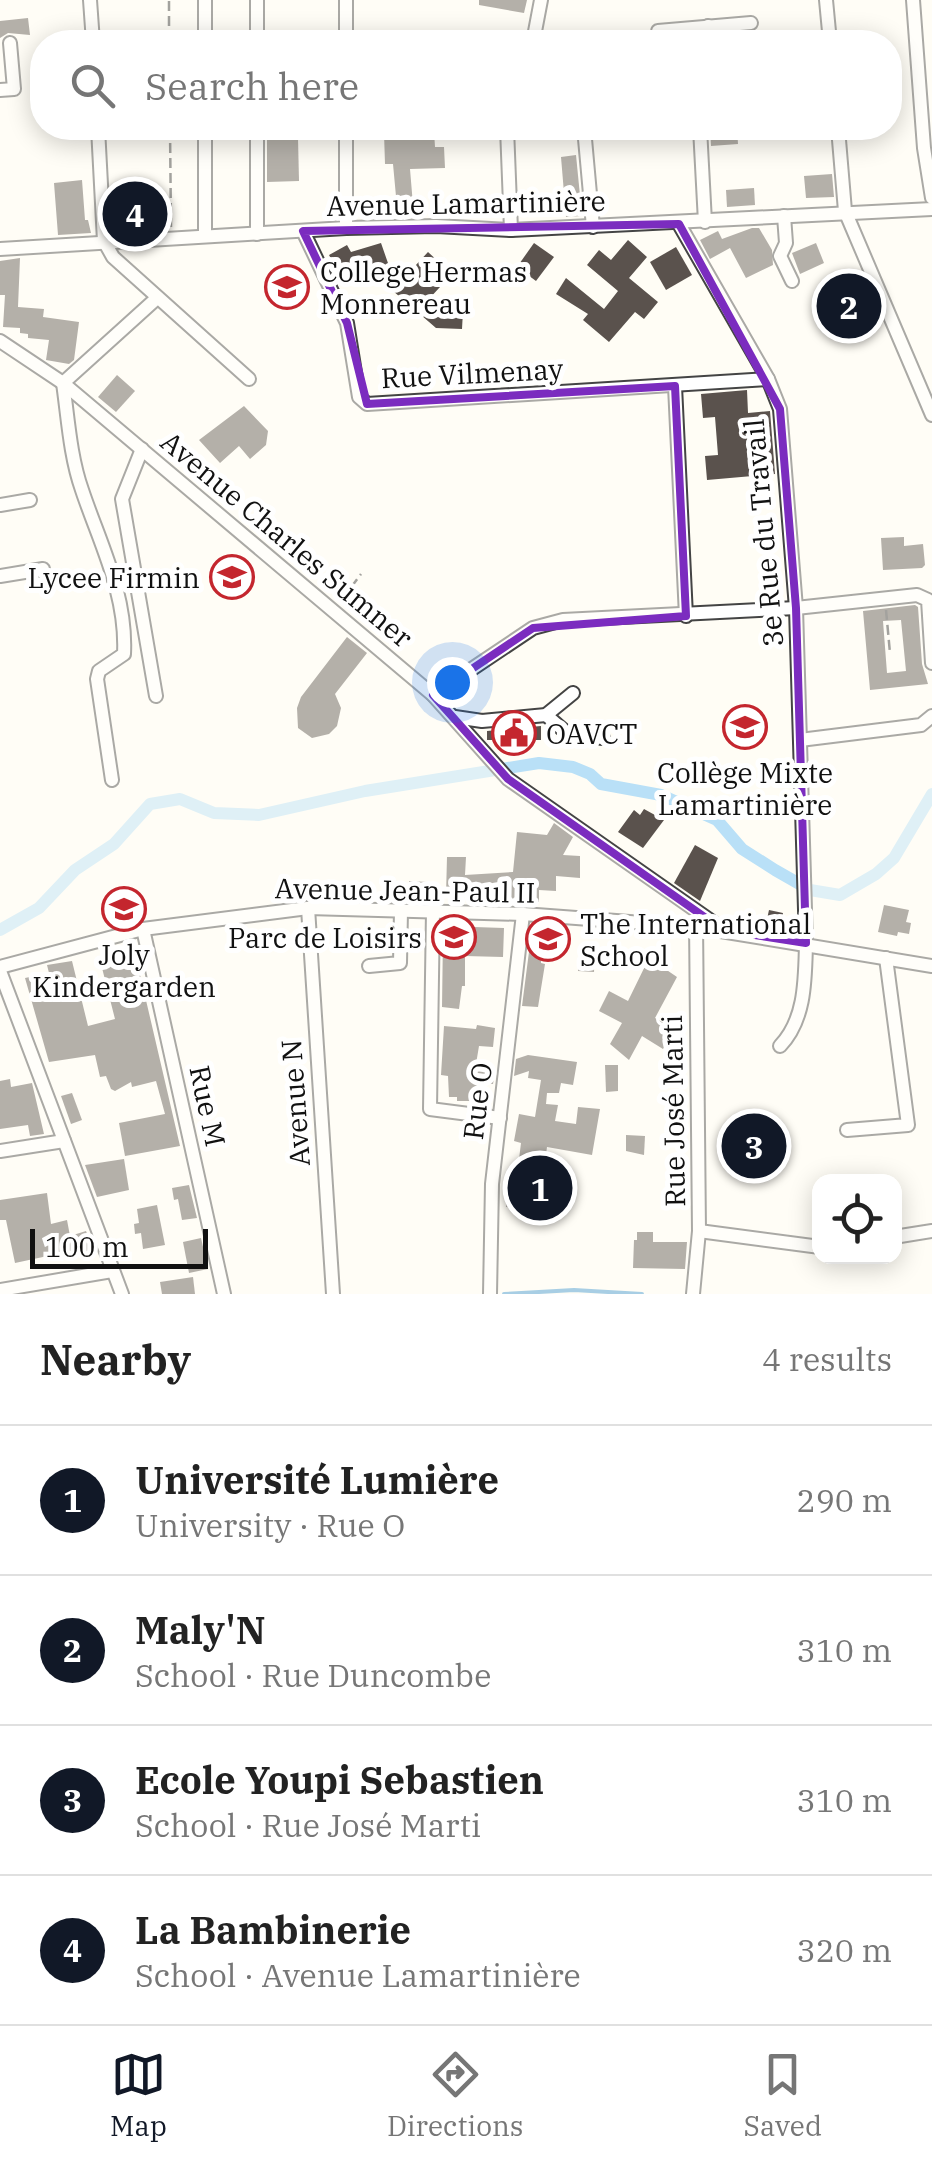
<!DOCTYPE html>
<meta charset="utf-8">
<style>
:root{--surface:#fff;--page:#f2f2f2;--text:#222;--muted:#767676;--line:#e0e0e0;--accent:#111827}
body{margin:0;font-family:"IBM Plex Serif",serif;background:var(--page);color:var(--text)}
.controls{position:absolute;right:30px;bottom:30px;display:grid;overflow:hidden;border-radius:20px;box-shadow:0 5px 25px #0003}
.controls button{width:90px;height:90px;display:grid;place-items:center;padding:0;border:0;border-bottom:2px solid var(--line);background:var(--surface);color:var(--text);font:50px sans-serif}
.scale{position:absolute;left:30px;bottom:25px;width:178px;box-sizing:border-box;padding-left:10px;border:5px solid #111;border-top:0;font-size:28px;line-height:35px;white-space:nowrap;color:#111;-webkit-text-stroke:8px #fff;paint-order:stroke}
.you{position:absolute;left:452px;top:682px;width:35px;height:35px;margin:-25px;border:8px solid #fff;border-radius:50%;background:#1a73e8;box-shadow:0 0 0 15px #1a73e833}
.badge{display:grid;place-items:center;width:65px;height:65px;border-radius:50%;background:var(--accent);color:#fff;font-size:32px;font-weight:700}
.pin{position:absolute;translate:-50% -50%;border:5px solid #fff;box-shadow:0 2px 10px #0006}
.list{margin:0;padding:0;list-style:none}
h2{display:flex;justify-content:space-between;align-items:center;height:130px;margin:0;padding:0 40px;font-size:42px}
h2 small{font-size:32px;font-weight:400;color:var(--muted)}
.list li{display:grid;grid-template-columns:65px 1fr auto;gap:30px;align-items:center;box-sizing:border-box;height:150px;padding:0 40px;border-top:2px solid var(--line)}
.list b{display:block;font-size:38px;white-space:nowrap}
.list p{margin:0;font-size:32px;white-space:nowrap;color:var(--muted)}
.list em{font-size:32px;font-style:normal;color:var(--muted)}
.icon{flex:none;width:55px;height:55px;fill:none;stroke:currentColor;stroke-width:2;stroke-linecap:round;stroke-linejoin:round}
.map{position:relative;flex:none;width:932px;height:1294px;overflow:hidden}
.search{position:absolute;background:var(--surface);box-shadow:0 5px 25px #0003;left:30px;right:30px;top:30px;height:110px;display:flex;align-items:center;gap:25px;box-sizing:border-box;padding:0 35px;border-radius:40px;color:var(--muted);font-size:38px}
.sheet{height:730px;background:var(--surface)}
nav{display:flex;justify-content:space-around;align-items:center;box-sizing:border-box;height:140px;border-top:2px solid var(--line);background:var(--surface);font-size:28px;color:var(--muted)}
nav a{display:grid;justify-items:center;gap:5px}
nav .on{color:var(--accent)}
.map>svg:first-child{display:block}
</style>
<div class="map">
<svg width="932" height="1294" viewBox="0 0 932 1294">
<rect width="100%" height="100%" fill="#fffdf5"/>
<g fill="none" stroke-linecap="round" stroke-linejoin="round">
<polyline stroke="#3f96cf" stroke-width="4" points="504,1294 574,1290 642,1294"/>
<polyline stroke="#b9e0f7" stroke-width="12" points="0,930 39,908 75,870 114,844 150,804 180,799 214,813 259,815 365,791 539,763 573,767 590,774 601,784 661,795 717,820 742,849 775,870 810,890 840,895 876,874 894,858 932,794"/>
</g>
<g fill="#5a524d" fill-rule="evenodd">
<polygon points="479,0 527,0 524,13 479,5"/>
<polygon points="28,18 30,35 8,33 0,38 0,21"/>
<polygon points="710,128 737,128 738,144 711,146"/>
<polygon points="434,131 435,147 444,147 445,168 410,169 413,205 397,207 393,164 385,164 384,133"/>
<polygon points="298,138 299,181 267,182 267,139"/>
<polygon points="576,155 582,216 566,217 561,157"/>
<polygon points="832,174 834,197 806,198 804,176"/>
<polygon points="82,180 85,220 88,220 91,233 58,235 54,183"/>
<polygon points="754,188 755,205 727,207 726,190"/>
<polygon points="752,228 759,228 772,250 773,265 746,278 730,248 710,259 700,240 718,231 722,239"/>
<polygon points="628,240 647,257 629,278 658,302 644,319 635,312 609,342 583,320 588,314 556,294 566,278 604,309 618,291 587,265 599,250 611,260"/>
<polygon points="381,243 389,266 403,279 428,252 452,274 428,300 440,310 463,311 462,329 436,328 371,272 368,261 340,276 329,255 347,245 351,252"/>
<polygon points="534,243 554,257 536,281 517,267"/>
<polygon points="816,243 824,263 800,274 792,253"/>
<polygon points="676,247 692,275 666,290 650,262"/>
<polygon points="20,258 18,307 44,309 43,317 79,322 74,360 69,364 46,360 49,340 28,338 28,334 20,333 20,328 3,327 5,295 0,295 0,261"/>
<polygon points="117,375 135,391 116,412 98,397"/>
<polygon points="747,390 748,413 770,411 775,474 707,480 705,456 718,455 715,417 703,418 701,394"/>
<polygon points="244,406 268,431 266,445 250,459 239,446 220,463 199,440"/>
<polygon points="758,519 776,519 777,539 758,540"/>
<polygon points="904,537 904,546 923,544 925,565 922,568 883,570 881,538"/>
<path d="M915 605 918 607 922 664 928 684 870 690 863 611ZM901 620 906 671 887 673 883 621Z"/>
<polygon points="347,637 367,653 335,694 341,708 337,726 329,734 312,738 298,728 297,708 301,697"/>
<polygon points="541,726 541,740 487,740 487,731"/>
<polygon points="644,809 664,820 643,848 618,832 634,810 640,815"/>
<polygon points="554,823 573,837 563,855 580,856 580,878 556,876 556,891 539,890 539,902 497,900 498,888 464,895 446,895 447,857 466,857 465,875 513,872 517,832 547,835"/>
<polygon points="695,845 718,858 700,901 674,883"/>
<polygon points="409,881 427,882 426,901 409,901"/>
<polygon points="884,905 909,910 906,922 911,923 909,934 898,932 897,936 878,932"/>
<polygon points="769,910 783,913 782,919 789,920 788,932 765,928"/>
<polygon points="474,927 504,928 503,957 465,956 465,986 462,986 459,1009 442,1007 443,935 474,935"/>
<polygon points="530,944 542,945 541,963 545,964 538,1007 522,1006"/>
<polygon points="580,945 595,946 594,972 578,971"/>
<polygon points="135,953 180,1146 125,1156 119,1123 165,1114 156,1081 132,1087 131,1082 115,1091 111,1089 106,1076 100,1077 95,1055 49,1062 25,978 49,973 47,965 72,961 88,1026 115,1019 100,960"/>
<polygon points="649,958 677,977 655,1018 674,1029 663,1049 642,1036 629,1060 610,1044 622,1023 599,1011 609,991 628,1001"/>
<polygon points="477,1025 495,1028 493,1047 479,1046 475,1070 495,1072 493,1084 477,1083 478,1101 457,1101 457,1097 449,1097 448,1076 441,1075 444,1026 476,1029"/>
<polygon points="528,1055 577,1062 573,1085 561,1083 559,1093 547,1093 546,1104 558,1105 555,1121 576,1124 578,1107 600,1109 592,1155 547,1147 545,1162 519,1159 521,1143 514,1141 519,1114 535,1117 541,1080 528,1078 529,1071 514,1076 516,1059"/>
<polygon points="605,1065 618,1065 618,1091 606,1092"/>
<polygon points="10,1079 11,1087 32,1083 44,1134 30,1136 28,1125 0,1129 0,1081"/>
<polygon points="72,1093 82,1120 71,1124 61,1096"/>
<polygon points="626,1135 645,1136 644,1155 626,1151"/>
<polygon points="124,1159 129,1190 97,1197 85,1165"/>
<polygon points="189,1185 197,1218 182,1220 178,1199 174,1200 172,1188"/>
<polygon points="507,1186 559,1188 558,1210 506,1207"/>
<polygon points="47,1193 51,1224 67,1220 70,1236 86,1231 93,1250 82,1253 80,1249 15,1263 6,1220 0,1220 0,1200"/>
<polygon points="157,1205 165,1245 143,1249 141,1233 135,1234 134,1224 139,1223 137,1209"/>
<polygon points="637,1232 653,1232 653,1242 687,1242 685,1269 633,1268 634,1240 637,1240"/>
<polygon points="201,1238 208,1269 189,1273 183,1242"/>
<polygon points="193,1277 195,1294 162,1294 160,1282"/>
</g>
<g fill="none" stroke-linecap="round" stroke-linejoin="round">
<g stroke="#444" stroke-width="16">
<g id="minor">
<polyline points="90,0 93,42"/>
<polyline points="205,0 205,42"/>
<polyline points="346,0 346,42"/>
<polyline points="826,0 830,42"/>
<polyline points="913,0 924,148 932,198"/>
<polyline points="658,31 751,23"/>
<polyline points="257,42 257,0"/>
<polyline points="533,42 541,0"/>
<polyline points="705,42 708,26"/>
<polyline points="0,90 14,89 10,43"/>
<polyline points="98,128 104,241 113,257 249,379"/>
<polyline points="205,128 205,236"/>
<polyline points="346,128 346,228"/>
<polyline points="507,128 511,230"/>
<polyline points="584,128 593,227"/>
<polyline points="700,128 705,222"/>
<polyline points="838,128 845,211 932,415"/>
<polyline points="784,216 786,243 780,256 792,281"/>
<path d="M679 224 768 379 780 409 796 608 806 943C805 978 806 1019 780 1046"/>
<polyline points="303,231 347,323 359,397 367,404 768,379"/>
<polyline points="257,234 257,128"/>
<polyline points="0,249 346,228 436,226 511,230 932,209"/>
<polyline points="0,341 63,383 433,695 508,779 721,928"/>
<polyline points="675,386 686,616"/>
<polyline points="142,449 122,499 156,696"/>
<polyline points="0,505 30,500"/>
<polyline points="0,576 43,569"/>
<polyline points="433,695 533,628 563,620 796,608 917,595 928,600 932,663"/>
<polyline points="546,715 569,735 603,738"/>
<polyline points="455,717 482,721 546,715 573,693"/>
<polyline points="800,740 921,725 932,716"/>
<path d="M112 780 97 679 99 671 124 654C127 594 100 544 82 490 70 456 68 418 63 383L157 298"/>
<polyline points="308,908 333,1294"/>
<polyline points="433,911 430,1109 500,1118"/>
<polyline points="143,929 224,1294"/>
<polyline points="369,966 400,963 401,911"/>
<polyline points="0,967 143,929 308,908 523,914 696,927 932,966"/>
<polyline points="0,971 122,1294"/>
<polyline points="847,1130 908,1125 886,958"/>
<polyline points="0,1151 64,1141"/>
<polyline points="699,1231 820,1247"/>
<polyline points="894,1237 932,1231"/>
<polyline points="0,1290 112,1271"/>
<polyline points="490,1294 492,1184 523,914"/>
<polyline points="693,1294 699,1231 696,922"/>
</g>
</g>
<g stroke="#333" stroke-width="2.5" stroke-dasharray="10 5" stroke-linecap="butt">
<polyline points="169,1 169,42"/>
<polyline points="170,128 171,227"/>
<polyline points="350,610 361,600 352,586 361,574"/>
<polyline points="886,610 890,653"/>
</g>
<use href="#minor" stroke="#fff" stroke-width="12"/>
</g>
<path d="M0 0H932V1294H0ZM679 224 780 409 796 608 806 943 723 930 508 779 433 695 533 628 686 616 675 386 367 404 347 323 303 231Z" fill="#fffdf5" fill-opacity=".55" fill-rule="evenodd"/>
<path fill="none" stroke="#7b2cbf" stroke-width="8" stroke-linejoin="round" d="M679 224 780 409 796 608 806 943 723 930 508 779 433 695 533 628 686 616 675 386 367 404 347 323 303 231Z"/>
<defs>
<g id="school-ring" transform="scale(2.25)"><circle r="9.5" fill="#fff" stroke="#c4262e" stroke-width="1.5"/><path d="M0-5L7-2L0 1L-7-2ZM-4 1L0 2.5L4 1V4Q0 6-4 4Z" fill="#c4262e"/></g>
<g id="civic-ring" transform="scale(2.25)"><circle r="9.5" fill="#fff" stroke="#c4262e" stroke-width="1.5"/><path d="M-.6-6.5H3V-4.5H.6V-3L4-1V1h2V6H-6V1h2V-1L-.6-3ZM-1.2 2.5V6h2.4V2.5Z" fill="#c4262e"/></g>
</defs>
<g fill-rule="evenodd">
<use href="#school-ring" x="287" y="287"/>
<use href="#school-ring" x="232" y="577"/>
<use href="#school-ring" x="745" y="727"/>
<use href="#civic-ring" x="514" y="733"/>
<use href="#school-ring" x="124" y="909"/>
<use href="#school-ring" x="454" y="937"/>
<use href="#school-ring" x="548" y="939"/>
</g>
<g text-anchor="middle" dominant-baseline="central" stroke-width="10" stroke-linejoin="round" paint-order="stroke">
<g font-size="28" fill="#111" stroke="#fff">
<text transform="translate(466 203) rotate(-1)">Avenue Lamartinière</text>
<text transform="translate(472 373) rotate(-3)">Rue Vilmenay</text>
<text transform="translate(763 533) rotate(-95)">3e Rue du Travail</text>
<text transform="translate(287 539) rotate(40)">Avenue Charles Sumner</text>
<text transform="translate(405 890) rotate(1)">Avenue Jean-Paul II</text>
<text transform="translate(477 1101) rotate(-83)">Rue O</text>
<text transform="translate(295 1103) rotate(-94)">Avenue N</text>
<text transform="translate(208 1106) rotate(78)">Rue M</text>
<text transform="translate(673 1111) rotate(-91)">Rue José Marti</text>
</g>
<g font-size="28" fill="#111" stroke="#fff" text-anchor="start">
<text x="320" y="271">College Hermas<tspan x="320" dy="32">Monnereau</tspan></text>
<text x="200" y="577" text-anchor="end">Lycee Firmin</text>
<text x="546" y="733">OAVCT</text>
<text x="745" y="772" text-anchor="middle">Collège Mixte<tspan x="745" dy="32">Lamartinière</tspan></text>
<text x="580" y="923">The International<tspan x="580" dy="32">School</tspan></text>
<text x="422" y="937" text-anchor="end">Parc de Loisirs</text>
<text x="124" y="954" text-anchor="middle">Joly<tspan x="124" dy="32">Kindergarden</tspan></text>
</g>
</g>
</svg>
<div class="controls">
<button><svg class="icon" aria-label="locate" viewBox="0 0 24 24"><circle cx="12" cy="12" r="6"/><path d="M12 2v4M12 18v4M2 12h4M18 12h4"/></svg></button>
</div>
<div class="scale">100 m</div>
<div class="you"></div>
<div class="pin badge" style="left:540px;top:1188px">1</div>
<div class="pin badge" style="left:849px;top:306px">2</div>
<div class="pin badge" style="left:754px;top:1146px">3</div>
<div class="pin badge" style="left:135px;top:214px">4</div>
<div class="search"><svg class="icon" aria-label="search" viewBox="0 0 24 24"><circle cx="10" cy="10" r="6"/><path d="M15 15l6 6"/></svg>Search here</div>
</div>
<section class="sheet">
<h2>Nearby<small>4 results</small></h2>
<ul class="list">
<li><span class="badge">1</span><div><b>Université Lumière</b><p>University · Rue O</p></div><em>290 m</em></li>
<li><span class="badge">2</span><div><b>Maly'N</b><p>School · Rue Duncombe</p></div><em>310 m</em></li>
<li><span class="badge">3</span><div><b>Ecole Youpi Sebastien</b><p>School · Rue José Marti</p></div><em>310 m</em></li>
<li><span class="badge">4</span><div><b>La Bambinerie</b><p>School · Avenue Lamartinière</p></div><em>320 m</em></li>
</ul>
</section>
<nav>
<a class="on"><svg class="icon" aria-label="map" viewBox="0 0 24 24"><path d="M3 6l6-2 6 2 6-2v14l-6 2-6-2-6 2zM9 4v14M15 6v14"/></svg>Map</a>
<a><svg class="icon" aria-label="directions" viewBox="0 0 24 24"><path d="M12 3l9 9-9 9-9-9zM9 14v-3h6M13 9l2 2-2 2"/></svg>Directions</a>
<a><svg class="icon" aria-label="saved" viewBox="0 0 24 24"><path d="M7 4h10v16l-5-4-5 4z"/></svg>Saved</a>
</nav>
